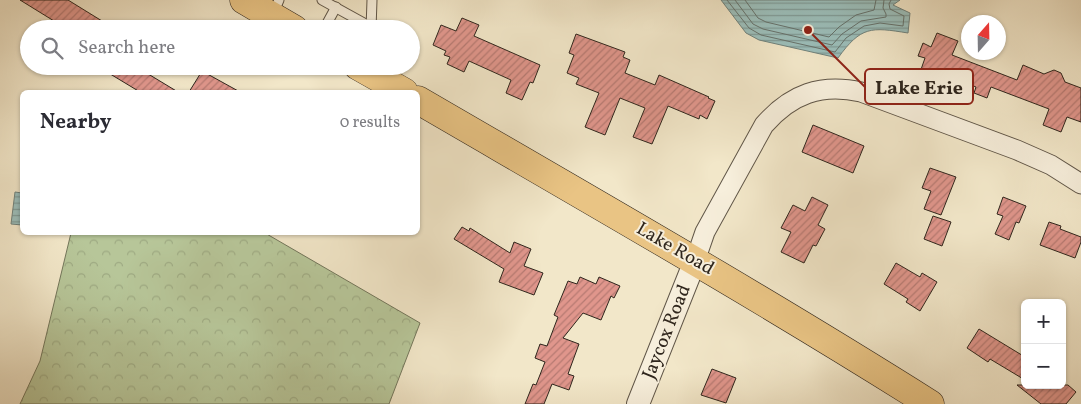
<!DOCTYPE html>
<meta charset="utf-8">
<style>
:root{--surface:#fff;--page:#f2f2f3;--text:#2b2b33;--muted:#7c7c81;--line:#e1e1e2}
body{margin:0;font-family:Vollkorn,serif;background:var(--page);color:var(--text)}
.controls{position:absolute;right:15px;bottom:15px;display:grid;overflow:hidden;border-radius:8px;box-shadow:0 1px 4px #0004}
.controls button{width:45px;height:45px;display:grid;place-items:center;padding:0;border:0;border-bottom:1px solid var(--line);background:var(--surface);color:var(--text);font:25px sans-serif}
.compass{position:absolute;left:961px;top:15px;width:45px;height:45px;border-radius:50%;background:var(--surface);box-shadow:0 1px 4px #0004;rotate:20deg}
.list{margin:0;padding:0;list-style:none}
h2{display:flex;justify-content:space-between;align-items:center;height:65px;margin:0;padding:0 20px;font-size:21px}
h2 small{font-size:16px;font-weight:400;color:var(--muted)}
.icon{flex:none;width:28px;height:28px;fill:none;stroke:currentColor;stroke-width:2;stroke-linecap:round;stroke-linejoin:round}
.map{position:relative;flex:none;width:1081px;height:404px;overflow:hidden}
.search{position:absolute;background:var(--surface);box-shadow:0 1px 4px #0004;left:20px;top:20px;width:400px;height:55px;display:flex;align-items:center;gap:12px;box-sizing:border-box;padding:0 18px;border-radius:28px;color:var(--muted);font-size:19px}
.panel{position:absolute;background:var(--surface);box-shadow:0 1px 4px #0004;left:20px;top:90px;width:400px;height:145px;border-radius:8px}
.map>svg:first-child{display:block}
</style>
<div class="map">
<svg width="1081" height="404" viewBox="0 0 1081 404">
<defs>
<pattern id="forest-crowns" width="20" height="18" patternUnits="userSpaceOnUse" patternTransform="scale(1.25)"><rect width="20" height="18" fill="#b7c699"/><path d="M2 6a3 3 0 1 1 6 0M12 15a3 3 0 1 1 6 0" fill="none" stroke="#9eaa83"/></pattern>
<pattern id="water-rules" width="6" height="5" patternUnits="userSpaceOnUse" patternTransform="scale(1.25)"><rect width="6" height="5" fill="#9cbfbb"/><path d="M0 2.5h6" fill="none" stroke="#809b97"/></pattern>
<pattern id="building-hatch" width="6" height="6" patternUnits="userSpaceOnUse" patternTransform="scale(1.25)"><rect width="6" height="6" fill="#e0968c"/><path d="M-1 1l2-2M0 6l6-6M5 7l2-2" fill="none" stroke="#b67a72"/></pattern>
</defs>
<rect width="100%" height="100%" fill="#f2e7c9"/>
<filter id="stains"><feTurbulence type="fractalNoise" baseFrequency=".004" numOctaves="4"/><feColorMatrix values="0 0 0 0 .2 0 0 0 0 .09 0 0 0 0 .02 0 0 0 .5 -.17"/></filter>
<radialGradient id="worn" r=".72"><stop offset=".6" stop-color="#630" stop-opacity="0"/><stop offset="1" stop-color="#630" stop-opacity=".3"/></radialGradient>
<polygon fill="url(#forest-crowns)" stroke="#73765b" points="71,233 265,233 420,323 389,404 20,404 40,361"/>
<g fill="url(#water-rules)" stroke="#70827c">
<path d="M721 0H900L893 5 910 13 908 33C871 27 861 26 838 58L759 40 746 33Z"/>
<polygon points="15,192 22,193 22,225 11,224"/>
</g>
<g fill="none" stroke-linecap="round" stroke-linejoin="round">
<g stroke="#66726c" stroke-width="1">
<polyline points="727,0 749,28 761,35 835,52 846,38 864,26 880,23 903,26 904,16 890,9 889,4 891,0"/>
<polyline points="735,0 753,24 763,29 832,45 842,34 861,21 886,17 886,14 883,8 884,0"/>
<polyline points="745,0 758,18 766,22 829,37 839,27 856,15 874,10 876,0"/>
</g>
</g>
<g fill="url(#building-hatch)" stroke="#2f261d">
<polygon points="20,0 68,0 115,29 67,29"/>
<polygon points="462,18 479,25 474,36 540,65 533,83 530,82 522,100 506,93 511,80 469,61 464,72 447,64 450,57 444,55 446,51 433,45 441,25 456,31"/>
<polygon points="937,33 958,41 952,55 1017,80 1023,65 1044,74 1054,70 1061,73 1065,82 1081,88 1081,122 1067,117 1061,132 1043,125 1049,109 991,87 987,98 974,93 976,87 945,74 940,86 918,78 925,58 918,56 923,43 931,47"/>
<polygon points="576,34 625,52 623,57 630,60 625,73 655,85 659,75 709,97 708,98 715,101 707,119 700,115 699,119 668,106 652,144 633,137 645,108 620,98 605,135 585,127 599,93 576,84 579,78 567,73 574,55 569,53"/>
<polygon points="97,66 135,66 178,92 140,92"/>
<polygon points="202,71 240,92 189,92"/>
<polygon points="813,125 864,146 853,173 802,152"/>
<polygon points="930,168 956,177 941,215 924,209 931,191 922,188"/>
<polygon points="812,197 828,205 818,225 825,229 816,246 813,245 804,263 781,252 791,232 781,228 793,205 805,211"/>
<polygon points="1003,197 1026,206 1019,223 1016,222 1009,240 995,234 1003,216 997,214"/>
<polygon points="933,216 951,222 942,246 924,239"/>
<polygon points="1049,222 1061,226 1060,229 1081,237 1081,242 1075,258 1040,245"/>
<polygon points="462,227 469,231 470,228 510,253 514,242 531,249 524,266 543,273 534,295 499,282 504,269 454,239"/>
<polygon points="896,263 920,277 922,273 937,282 920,311 906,302 908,299 884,284"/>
<polygon points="580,277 596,284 599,277 620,286 614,298 611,296 601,320 583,313 563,338 579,344 568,374 574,376 569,390 552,384 544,404 525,404 533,384 536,385 545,362 535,358 540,344 547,346 558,317 554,315 568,281 577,284"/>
<polygon points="979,329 1025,357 1025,380 990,359 988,362 967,348"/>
<polygon points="712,369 736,378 726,403 701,395"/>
<polygon points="1017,385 1068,385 1076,392 1066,404 1041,404"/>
</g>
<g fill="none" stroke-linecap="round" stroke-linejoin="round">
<g stroke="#605648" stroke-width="11">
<g id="service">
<polyline points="322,0 371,27"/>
<polyline points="273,14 279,0"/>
<polyline points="324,29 336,7"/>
<polyline points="371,29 372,0"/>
</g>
</g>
<g stroke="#605648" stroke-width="21">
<path id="minor" d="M695 261 705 232 764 125C791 94 821 83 861 92L1017 150 1051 165 1081 184"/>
</g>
<g stroke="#605648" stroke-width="24">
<polyline id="tertiary" points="638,404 695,261"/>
</g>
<g stroke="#2f261d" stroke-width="29">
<g id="primary">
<polyline points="244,0 294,29"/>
<polyline points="358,66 404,92"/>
<path d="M418 100C590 200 762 298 930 404"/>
</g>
</g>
<use href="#service" stroke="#f7efdc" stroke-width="9"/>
<use href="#minor" stroke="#f7efdc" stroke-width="19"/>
<use href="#tertiary" stroke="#f7efdc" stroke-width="22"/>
<use href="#primary" stroke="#e9c484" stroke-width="28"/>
</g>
<g text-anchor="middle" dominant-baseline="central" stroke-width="4" stroke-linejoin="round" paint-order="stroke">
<g font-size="19" fill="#2f261d" stroke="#f7efdc">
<text transform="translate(675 249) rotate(30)">Lake Road</text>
<text transform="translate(667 332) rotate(-68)">Jaycox Road</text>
</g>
</g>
<path fill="none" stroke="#8f2418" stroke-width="2" d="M808 30L865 87"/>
<circle fill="#8f2418" stroke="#f7efdc" stroke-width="2" cx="808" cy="30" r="5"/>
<rect fill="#f7efdc" stroke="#8f2418" stroke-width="2" x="865" y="69" width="108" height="35" rx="5"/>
<g font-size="20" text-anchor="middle" font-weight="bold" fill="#2f261d">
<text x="919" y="94">Lake Erie</text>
</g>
<rect width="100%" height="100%" filter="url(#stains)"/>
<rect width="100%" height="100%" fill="url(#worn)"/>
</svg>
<div class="controls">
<button>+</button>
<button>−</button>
</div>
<svg class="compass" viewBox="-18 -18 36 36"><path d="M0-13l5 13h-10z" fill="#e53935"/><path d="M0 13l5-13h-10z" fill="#7c7c81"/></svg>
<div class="search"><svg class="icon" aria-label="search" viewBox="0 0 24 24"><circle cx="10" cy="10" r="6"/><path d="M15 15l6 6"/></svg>Search here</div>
<section class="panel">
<h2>Nearby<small>0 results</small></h2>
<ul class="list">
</ul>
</section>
</div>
